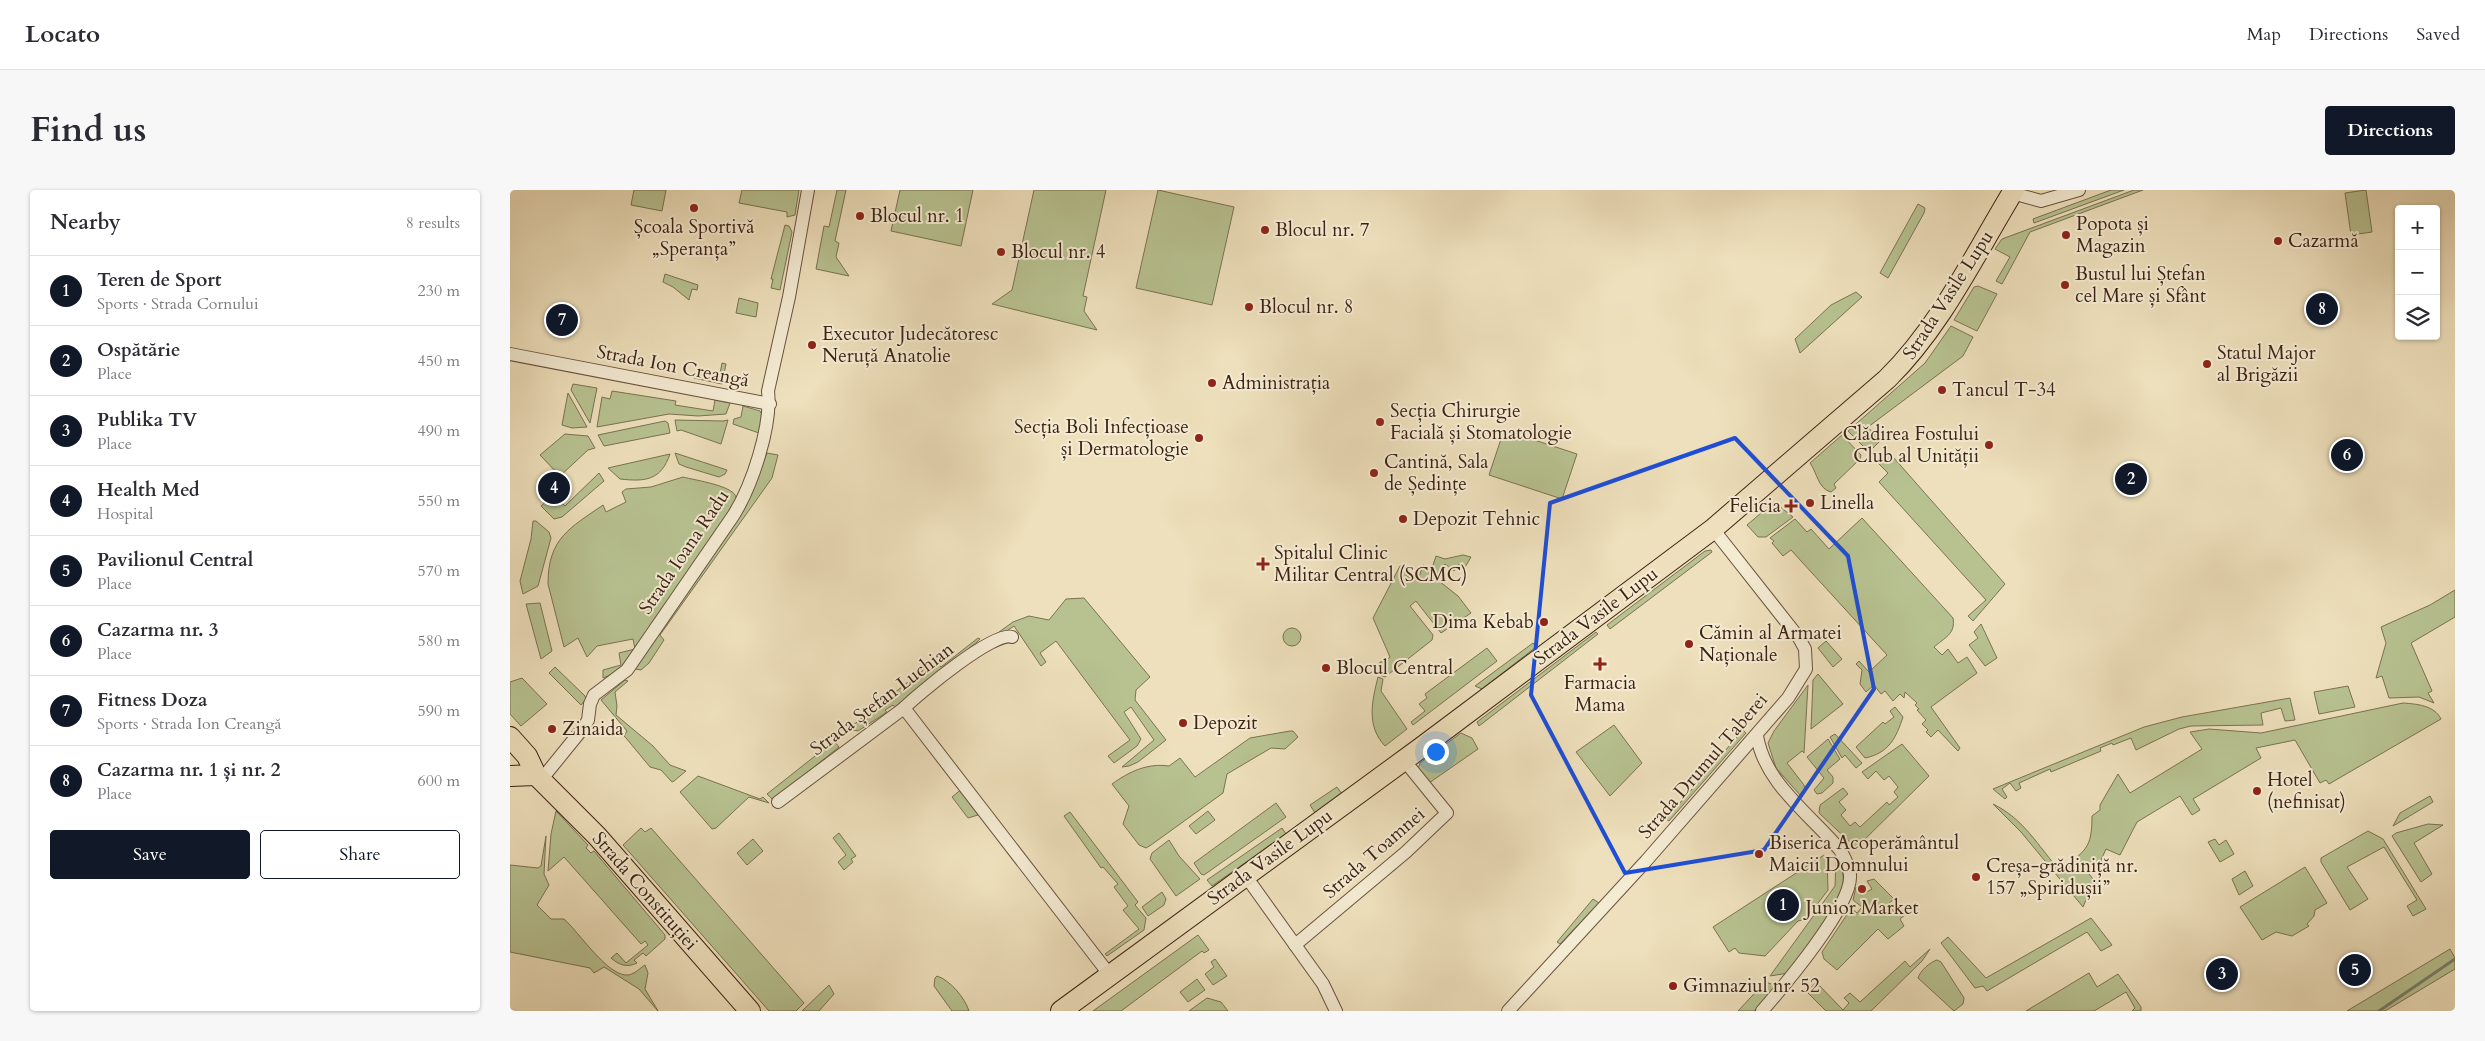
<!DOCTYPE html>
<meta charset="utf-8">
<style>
:root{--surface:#fff;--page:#f7f7f7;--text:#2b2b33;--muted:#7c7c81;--line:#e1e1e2;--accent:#111827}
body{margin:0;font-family:Cardo,serif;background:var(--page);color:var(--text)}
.controls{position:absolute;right:15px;top:15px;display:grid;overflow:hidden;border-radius:5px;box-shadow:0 1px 4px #0004}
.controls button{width:45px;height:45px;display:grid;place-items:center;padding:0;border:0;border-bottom:1px solid var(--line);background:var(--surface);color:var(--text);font:25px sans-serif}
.you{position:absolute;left:925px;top:561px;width:18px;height:18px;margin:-12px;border:4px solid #fff;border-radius:50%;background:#1a73e8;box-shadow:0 0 0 8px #1a73e833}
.badge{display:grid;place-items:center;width:32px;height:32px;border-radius:50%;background:var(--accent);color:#fff;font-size:16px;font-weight:700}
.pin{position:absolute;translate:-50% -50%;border:2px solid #fff;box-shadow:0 1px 5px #0006}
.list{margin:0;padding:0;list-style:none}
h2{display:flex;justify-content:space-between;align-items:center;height:65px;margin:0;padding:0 20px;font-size:21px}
h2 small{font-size:16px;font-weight:400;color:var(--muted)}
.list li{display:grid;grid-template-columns:32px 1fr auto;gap:15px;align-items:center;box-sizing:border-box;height:70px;padding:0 20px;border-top:1px solid var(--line)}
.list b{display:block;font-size:19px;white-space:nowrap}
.list p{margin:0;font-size:16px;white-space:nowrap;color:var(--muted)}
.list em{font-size:16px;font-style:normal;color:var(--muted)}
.actions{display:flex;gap:10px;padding:15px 20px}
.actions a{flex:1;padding:11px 0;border:1px solid var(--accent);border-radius:5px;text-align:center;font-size:18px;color:var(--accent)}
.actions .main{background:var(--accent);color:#fff}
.icon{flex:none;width:28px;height:28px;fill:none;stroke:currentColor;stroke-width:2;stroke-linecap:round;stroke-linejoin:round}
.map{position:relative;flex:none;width:1945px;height:821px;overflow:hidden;border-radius:5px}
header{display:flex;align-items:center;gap:30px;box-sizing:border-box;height:70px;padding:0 25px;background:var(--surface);border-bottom:1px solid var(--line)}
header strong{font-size:24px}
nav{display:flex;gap:28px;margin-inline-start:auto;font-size:18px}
.intro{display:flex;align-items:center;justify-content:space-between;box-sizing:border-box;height:120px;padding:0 30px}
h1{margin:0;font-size:35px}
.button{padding:12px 22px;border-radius:5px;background:var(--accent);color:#fff;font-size:18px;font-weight:700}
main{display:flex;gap:30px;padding:0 30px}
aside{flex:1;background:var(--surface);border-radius:5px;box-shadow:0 1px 4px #0004}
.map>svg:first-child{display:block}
</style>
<header>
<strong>Locato</strong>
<nav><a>Map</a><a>Directions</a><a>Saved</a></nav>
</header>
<div class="intro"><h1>Find us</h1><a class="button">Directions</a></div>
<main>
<aside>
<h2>Nearby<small>8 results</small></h2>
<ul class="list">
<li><span class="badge">1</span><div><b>Teren de Sport</b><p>Sports · Strada Cornului</p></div><em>230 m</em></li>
<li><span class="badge">2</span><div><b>Ospătărie</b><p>Place</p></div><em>450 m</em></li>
<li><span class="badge">3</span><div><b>Publika TV</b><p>Place</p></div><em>490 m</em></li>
<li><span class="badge">4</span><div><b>Health Med</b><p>Hospital</p></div><em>550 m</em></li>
<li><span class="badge">5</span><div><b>Pavilionul Central</b><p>Place</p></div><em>570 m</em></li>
<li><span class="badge">6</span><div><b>Cazarma nr. 3</b><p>Place</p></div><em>580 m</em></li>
<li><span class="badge">7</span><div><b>Fitness Doza</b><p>Sports · Strada Ion Creangă</p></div><em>590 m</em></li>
<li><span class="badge">8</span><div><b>Cazarma nr. 1 și nr. 2</b><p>Place</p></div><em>600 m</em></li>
</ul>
<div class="actions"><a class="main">Save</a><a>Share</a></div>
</aside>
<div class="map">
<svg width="1945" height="821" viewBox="0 0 1945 821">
<rect width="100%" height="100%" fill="#eee0bc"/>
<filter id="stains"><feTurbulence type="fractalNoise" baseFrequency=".004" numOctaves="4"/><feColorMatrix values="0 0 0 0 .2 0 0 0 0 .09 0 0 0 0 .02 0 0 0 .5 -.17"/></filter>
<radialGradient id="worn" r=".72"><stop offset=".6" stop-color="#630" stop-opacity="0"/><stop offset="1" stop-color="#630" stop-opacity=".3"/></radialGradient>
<g fill="#b8c291" stroke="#7b7253">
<polygon points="124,0 156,0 152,21 121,15"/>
<polygon points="232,0 289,0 285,25 277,27 277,22 229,13"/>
<polygon points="327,0 336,0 325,51 329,53 326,67 339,86 306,79 314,36 319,37"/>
<polygon points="390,0 463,0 451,56 381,41"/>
<polygon points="524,0 596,0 573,106 577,107 574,121 587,140 482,114 502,100"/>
<polygon points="648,0 724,17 702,115 626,98"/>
<polygon points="1601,0 1614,0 1524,33 1523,29"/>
<polygon points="1624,0 1633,0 1520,42 1492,94 1486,91 1500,67 1485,59 1492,49"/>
<polygon points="1856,0 1862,42 1841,45 1835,3"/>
<polygon points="1408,14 1415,18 1414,23 1378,88 1370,83"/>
<polygon points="275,35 279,36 282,42 270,100 261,98 263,89 261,89"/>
<polygon points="155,84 188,95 187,100 182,99 179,110 163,97 153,92"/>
<polygon points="1468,96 1487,104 1467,141 1444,130 1464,97"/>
<polygon points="1346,102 1352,107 1290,163 1285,149 1321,115"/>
<polygon points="229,108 248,113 246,127 226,123"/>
<polygon points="1441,136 1463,147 1453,166 1358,237 1370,251 1359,262 1338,241 1415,173"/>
<polygon points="212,173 216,174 212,194 184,188 187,179 189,178 195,181 197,186 209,189"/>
<polygon points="63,194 87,198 80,233 61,200"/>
<polygon points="102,201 166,211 165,215 203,221 205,210 220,213 216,224 188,226 159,224 87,237 92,207 100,209"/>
<polygon points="58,203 77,237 62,238 52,235"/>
<polygon points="233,216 250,221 253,226 249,243 223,234 224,229 231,227"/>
<polygon points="165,230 213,231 218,230 211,254 171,240 167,241"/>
<polygon points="155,231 158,233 160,243 94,256 88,245"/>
<polygon points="994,240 1067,264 1052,309 979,285"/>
<polygon points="55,244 78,246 85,258 78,260 50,286 30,265"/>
<path d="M1332 245 1351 265 1350 269 1324 294 1326 298 1321 302C1308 299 1307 282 1300 273Z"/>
<polygon points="1376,259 1495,394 1463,431 1458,426 1476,410 1369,292 1378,283 1363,268 1368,267"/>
<polygon points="165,263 217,280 215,284 209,287 176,277 169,274"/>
<polygon points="257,263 268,265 262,288 150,445 154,450 139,473 131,480 125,479 236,316"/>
<path d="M160 264C151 290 136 292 110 289L98 278Z"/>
<polygon points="89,283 94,291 52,327 44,329 31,316 44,305 55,316"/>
<path d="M173 287C184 290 226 296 226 308 226 315 217 326 214 332L112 477 109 481 93 488V480L111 475 109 463 125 459 123 449 87 456 77 467 68 448 54 457 38 394C38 348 60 338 93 315L96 322 116 312 112 302 116 299 141 297Z"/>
<polygon points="1264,312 1283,327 1256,347 1248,347 1237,335"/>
<path d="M1352 328 1443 428C1446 444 1434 448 1424 457L1432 465 1438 459 1448 473 1457 467 1467 483 1421 517 1450 558 1448 561 1428 540 1421 547 1416 542 1418 540 1412 534 1416 530 1407 520 1409 519 1405 515 1407 513 1395 502 1394 508 1390 504 1383 511 1375 501 1371 504 1364 495 1356 502 1350 494 1352 480 1346 474 1349 471 1359 482 1377 465 1281 360 1273 366 1262 353 1264 351 1260 348 1285 329 1297 342 1301 339 1319 359Z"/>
<polygon points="23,331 26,331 39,342 41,348 28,396 13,404 10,391 21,349"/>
<polygon points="1201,360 1202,362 1100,439 1097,435 1195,361"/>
<polygon points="953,365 961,367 954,379 949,374 944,381 935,374 924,387 948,406 961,423 931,443 906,411 900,416 923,445 922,450 875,487 868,484 870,472 874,472 880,467 863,428 890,376 900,378 896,386 908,390 913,375 922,378 926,366 935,369"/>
<polygon points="1945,400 1945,427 1901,453 1922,501 1918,503 1924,513 1909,507 1879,508 1872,486 1866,488 1876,453 1871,437 1920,415"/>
<polygon points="574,408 640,487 626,500 625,510 656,550 628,572 619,576 612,577 644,550 621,517 614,522 631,549 627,556 604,573 598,566 620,550 546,451 530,463 536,472 531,476 504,436 486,448 478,450 503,432 519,426 539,430 556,409"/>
<polygon points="30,413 42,461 31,469 16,414"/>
<polygon points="1471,434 1487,468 1475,476 1459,455 1468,448 1464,442"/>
<circle cx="782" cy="447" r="9"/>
<polygon points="1086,442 1088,444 969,536 967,532"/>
<polygon points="468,448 470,449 467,452 385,517 383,515 375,520 377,522 348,541 338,539 425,471 431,477"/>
<polygon points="1316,451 1332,469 1323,477 1308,458"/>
<polygon points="1023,453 1026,457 972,499 965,496"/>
<polygon points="977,458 987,471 903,535 901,532 915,521 909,514 917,508 915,504"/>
<polygon points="45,477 75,506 76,509 71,515 39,483"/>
<polygon points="1308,484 1333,514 1301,539 1303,490"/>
<path d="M868 487 873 489 871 501 897 539 875 556C856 536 862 511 868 487Z"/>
<polygon points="12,488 37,514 11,536 0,524 0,492"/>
<polygon points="115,490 118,491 105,502 107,516 106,525 143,556 160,575 176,581 164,591 162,592 151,580 140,577 116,548 114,546 117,541 91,510"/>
<polygon points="1298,495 1294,563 1292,561 1277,573 1294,595 1295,600 1290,605 1266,578 1258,553 1264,541"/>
<polygon points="1838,496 1845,517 1809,524 1804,502"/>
<polygon points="1780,508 1785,530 1775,531 1771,518 1751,523 1753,535 1681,536 1669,539 1626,560 1621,548 1603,555 1602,553 1590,558 1591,561 1541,582 1540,579 1509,593 1511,598 1506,601 1500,593 1492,599 1497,607 1495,609 1483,599 1634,537 1672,527"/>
<path d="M1893 513C1906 514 1924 515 1931 529L1819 594 1816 590 1810 593 1785 550 1746 558 1751 568 1683 609 1690 620 1682 625 1670 606 1627 632 1610 665 1596 659 1591 670 1593 672 1579 684 1588 695 1578 705 1573 717 1511 642 1483 614C1514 629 1528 656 1550 681 1575 660 1582 660 1582 626L1590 620V615L1608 584 1620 603 1692 559 1680 542 1699 539 1751 543Z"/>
<path d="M1385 517 1393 527C1386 548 1379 563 1355 568L1346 557 1373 532 1375 534 1384 527 1380 521Z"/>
<polygon points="1104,535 1132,573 1100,606 1066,562"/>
<polygon points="1233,540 1236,543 1159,631 1156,629"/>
<path d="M780 541H783L788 547 775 559 761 558 717 584 713 603 641 655 636 658 629 655 613 634 619 616 602 594C620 581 638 573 659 576L670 568 685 587 740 548Z"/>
<polygon points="951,543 962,548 968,559 919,593 908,579 910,573"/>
<polygon points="1325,544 1352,573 1346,578 1335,565 1332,568 1320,547"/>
<polygon points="1318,549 1330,569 1317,580 1323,587 1323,593 1312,603 1307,604 1304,600 1314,588 1297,567"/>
<polygon points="324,551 329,557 263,610 257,604"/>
<polygon points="1392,554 1419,586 1346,658 1309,623 1310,615 1333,598 1338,604 1329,612 1336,620 1331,625 1340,636 1345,632 1350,637 1377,612 1379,615 1388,607 1384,602 1388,597 1379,586 1374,590 1366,581 1358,589 1352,582"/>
<polygon points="188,586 250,609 253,607 259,613 239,607 206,638 202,639 170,602"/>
<polygon points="827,597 832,604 805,623 800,615"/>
<polygon points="453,598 468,625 458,628 442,607"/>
<polygon points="1920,606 1923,612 1883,636 1890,623"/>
<polygon points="766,613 776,627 694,685 691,684 684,673"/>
<path d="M46 621 78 655 76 658 81 663 84 661 155 745V749L136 766 133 763 124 770 127 773C117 778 109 775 101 768L107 763 116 773 138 755 135 751 131 754 54 667 38 681 41 644Z"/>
<polygon points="698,621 705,630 686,644 679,636"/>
<polygon points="560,622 628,712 625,715 636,728 634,740 597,766 595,764 629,739 613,720 618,716 604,697 608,694 593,677 591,678 554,626"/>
<polygon points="1918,634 1933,635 1904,653 1922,684 1911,692 1882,646 1886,643"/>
<polygon points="131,638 135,642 141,638 294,813 286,821 259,821 113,655"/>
<polygon points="772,638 776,644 702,696 697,690"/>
<polygon points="1858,641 1873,649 1916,719 1903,726 1897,716 1907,710 1874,657 1837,677 1858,709 1840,720 1811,672 1811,668"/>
<polygon points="329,643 346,666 341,669 343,672 334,680 328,672 336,665 323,648"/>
<path d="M36 646 34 684 39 695 27 715 41 729H54C69 742 98 787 118 785 125 784 130 778 135 775L138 783 135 799 148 821 129 799 94 777 84 783 80 778 0 762V675L28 678 31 676Z"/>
<polygon points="243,649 253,661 237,675 227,663"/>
<polygon points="1705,649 1709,655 1716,650 1724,664 1710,672 1698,652"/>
<polygon points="659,650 669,666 690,689 666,706 640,669 642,663"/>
<polygon points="1314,665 1317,668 1318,700 1296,729 1288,731 1255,766 1229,763 1225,758 1219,762 1203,737"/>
<path d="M1326 672H1330C1332 680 1335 689 1332 698 1327 723 1294 761 1279 783L1260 786 1325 696Z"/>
<polygon points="1795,677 1817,713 1805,720 1804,726 1797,734 1799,736 1782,746 1766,742 1752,750 1730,717"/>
<polygon points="1735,681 1743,696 1729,705 1722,689"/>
<polygon points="1364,689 1384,709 1378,714 1386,724 1392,720 1396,724 1390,729 1394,736 1378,749 1368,739 1327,780 1314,769 1312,762 1336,726 1340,717 1347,723 1352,717 1343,710 1346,697 1351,705 1362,699 1357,691"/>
<polygon points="652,702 656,709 654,715 638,726 632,717"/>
<polygon points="1083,709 1089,713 1050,754 1047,752"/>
<polygon points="1581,728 1602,755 1591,761 1577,742 1477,801 1473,796 1465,798 1431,753 1438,747 1476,788"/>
<polygon points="688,745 699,760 694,763 692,761 611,821 583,821"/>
<polygon points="1420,759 1412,771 1361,821 1316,821 1295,800 1298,801 1306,792 1333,820 1339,813 1334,808 1340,803 1350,812 1395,771 1400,777"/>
<polygon points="1940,759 1945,768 1945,779 1875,821 1837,821"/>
<polygon points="705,769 717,786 703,795 695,784 704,777 701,772"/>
<path d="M1427 770 1431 772 1454 808 1453 814 1444 821 1408 788C1410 781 1420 772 1427 770Z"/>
<polygon points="1579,783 1587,797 1608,784 1631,817 1631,821 1622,821 1625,818 1616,802 1584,821 1516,821"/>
<path d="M427 786C440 790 455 808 459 821H442L424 796 425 788Z"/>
<polygon points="687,789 695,800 678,812 670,802"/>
<polygon points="1255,792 1268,796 1244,821 1228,821"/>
<polygon points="319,795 324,804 309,821 292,821"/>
<polygon points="697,808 711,812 718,821 679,821"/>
</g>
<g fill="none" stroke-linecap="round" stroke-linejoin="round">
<polyline stroke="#76806f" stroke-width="3" points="1869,821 1945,769"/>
<g stroke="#6a523f" stroke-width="14">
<g id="street">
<polyline points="1502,3 1531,11 1569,0"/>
<polyline points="0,164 260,214"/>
<polyline points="394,518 599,784"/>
<path d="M1247 546C1255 594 1300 624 1330 660 1335 668 1339 676 1340 685 1343 715 1273 797 1252 821"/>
<path d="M31 590 74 537 78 530 80 514 84 505 117 480 223 326C242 296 262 236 258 201L279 107 298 0"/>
<path d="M268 612 394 518C408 504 485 440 502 447"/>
<polyline points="735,685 813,794 826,821"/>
<polyline points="785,755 896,662 937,623 894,570"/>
<polyline points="998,821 1136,671 1278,508 1296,479 1295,459 1289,448 1203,339"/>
</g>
</g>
<g stroke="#3e2315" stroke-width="22">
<g id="primary">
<polyline points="0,547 17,566 26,585 87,646 240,821"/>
<polyline points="0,586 26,585"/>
<path d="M551 821 912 557 1203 339 1377 189C1431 136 1465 64 1504 0"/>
</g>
</g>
<use href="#street" stroke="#f4ebd3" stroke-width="12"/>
<use href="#primary" stroke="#eee0bc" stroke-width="20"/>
</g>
<path fill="none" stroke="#1d4ed8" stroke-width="4" stroke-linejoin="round" d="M1225 248 1338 366 1364 499 1254 660 1115 683 1021 505 1040 313Z"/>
<g fill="#8f2418" stroke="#f4ebd3" stroke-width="2">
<circle cx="184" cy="18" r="5"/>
<circle cx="350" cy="26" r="5"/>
<circle cx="755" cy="40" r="5"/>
<circle cx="1556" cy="45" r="5"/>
<circle cx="1768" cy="51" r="5"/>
<circle cx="491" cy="62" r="5"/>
<circle cx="1555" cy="95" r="5"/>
<circle cx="739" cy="117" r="5"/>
<circle cx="302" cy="155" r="5"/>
<circle cx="1697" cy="174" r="5"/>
<circle cx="702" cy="193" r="5"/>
<circle cx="1432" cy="200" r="5"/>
<circle cx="870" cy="232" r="5"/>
<circle cx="689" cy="248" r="5"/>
<circle cx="1479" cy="255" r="5"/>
<circle cx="864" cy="283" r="5"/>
<circle cx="1300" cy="313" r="5"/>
<path d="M1278.5 308.5h5v5h5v5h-5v5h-5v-5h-5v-5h5z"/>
<circle cx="893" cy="329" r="5"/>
<path d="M750.5 366.5h5v5h5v5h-5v5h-5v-5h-5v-5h5z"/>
<circle cx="1034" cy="432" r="5"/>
<circle cx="1179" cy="454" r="5"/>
<path d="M1087.5 466.5h5v5h5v5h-5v5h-5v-5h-5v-5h5z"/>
<circle cx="816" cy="478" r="5"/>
<circle cx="673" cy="533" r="5"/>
<circle cx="42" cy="539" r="5"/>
<circle cx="1747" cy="601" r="5"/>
<circle cx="1249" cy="664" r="5"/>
<circle cx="1466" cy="687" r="5"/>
<circle cx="1352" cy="699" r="5"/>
<circle cx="1163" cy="796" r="5"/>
</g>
<g text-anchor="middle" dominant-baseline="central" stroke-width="4" stroke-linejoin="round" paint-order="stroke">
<g font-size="19" fill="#3e2315" stroke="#f4ebd3" text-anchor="start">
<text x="360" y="26">Blocul nr. 1</text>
<text x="1566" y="34">Popota și<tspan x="1566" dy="22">Magazin</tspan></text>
<text x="184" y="37" text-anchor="middle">Școala Sportivă<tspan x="184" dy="22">„Speranța”</tspan></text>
<text x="765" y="40">Blocul nr. 7</text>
<text x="1778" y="51">Cazarmă</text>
<text x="501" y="62">Blocul nr. 4</text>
<text x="1565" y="84">Bustul lui Ștefan<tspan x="1565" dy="22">cel Mare și Sfânt</tspan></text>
<text x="749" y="117">Blocul nr. 8</text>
<text x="312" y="144">Executor Judecătoresc<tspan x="312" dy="22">Neruță Anatolie</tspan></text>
<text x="1707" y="163">Statul Major<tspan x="1707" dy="22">al Brigăzii</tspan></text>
<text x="712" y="193">Administrația</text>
<text x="1442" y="200">Tancul T-34</text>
<text x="880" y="221">Secția Chirurgie<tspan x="880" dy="22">Facială și Stomatologie</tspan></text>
<text x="679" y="237" text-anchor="end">Secția Boli Infecțioase<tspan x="679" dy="22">și Dermatologie</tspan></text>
<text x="1469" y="244" text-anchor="end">Clădirea Fostului<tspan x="1469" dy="22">Club al Unității</tspan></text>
<text x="874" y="272">Cantină, Sala<tspan x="874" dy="22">de Ședințe</tspan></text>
<text x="1310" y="313">Linella</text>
<text x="1271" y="316" text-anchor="end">Felicia</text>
<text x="903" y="329">Depozit Tehnic</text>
<text x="764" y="363">Spitalul Clinic<tspan x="764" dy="22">Militar Central (SCMC)</tspan></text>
<text x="1024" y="432" text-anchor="end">Dima Kebab</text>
<text x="1189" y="443">Cămin al Armatei<tspan x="1189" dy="22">Naționale</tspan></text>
<text x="826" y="478">Blocul Central</text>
<text x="1090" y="493" text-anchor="middle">Farmacia<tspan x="1090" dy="22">Mama</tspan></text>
<text x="683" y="533">Depozit</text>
<text x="52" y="539">Zinaida</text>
<text x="1757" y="590">Hotel<tspan x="1757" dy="22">(nefinisat)</tspan></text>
<text x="1259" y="653">Biserica Acoperământul<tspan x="1259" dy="22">Maicii Domnului</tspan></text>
<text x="1476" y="676">Creșa-grădiniță nr.<tspan x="1476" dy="22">157 „Spiridușii”</tspan></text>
<text x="1352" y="718" text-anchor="middle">Junior Market</text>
<text x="1173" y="796">Gimnaziul nr. 52</text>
</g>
<g font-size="19" fill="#3e2315" stroke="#f4ebd3">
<text transform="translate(1438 105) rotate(-57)">Strada Vasile Lupu</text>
<text transform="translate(163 176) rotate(11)">Strada Ion Creangă</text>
<text transform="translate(174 362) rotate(-56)">Strada Ioana Radu</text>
<text transform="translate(1086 426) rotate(-37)">Strada Vasile Lupu</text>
<text transform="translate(372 509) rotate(-37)">Strada Ștefan Luchian</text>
<text transform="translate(1193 576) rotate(-49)">Strada Drumul Taberei</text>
<text transform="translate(864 663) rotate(-41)">Strada Toamnei</text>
<text transform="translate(760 667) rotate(-36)">Strada Vasile Lupu</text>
<text transform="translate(135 701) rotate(49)">Strada Constituției</text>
</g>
</g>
<rect width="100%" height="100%" filter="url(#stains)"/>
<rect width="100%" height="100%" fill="url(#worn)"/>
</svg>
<div class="controls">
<button>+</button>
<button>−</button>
<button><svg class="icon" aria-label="layers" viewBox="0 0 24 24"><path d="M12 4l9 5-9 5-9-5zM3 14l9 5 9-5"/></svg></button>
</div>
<div class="you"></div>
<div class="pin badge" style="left:1273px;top:715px">1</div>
<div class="pin badge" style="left:1621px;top:289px">2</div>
<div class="pin badge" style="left:1712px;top:784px">3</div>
<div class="pin badge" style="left:44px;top:298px">4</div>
<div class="pin badge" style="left:1845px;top:780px">5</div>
<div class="pin badge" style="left:1837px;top:265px">6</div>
<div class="pin badge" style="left:52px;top:130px">7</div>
<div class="pin badge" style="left:1812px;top:119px">8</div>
</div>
</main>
